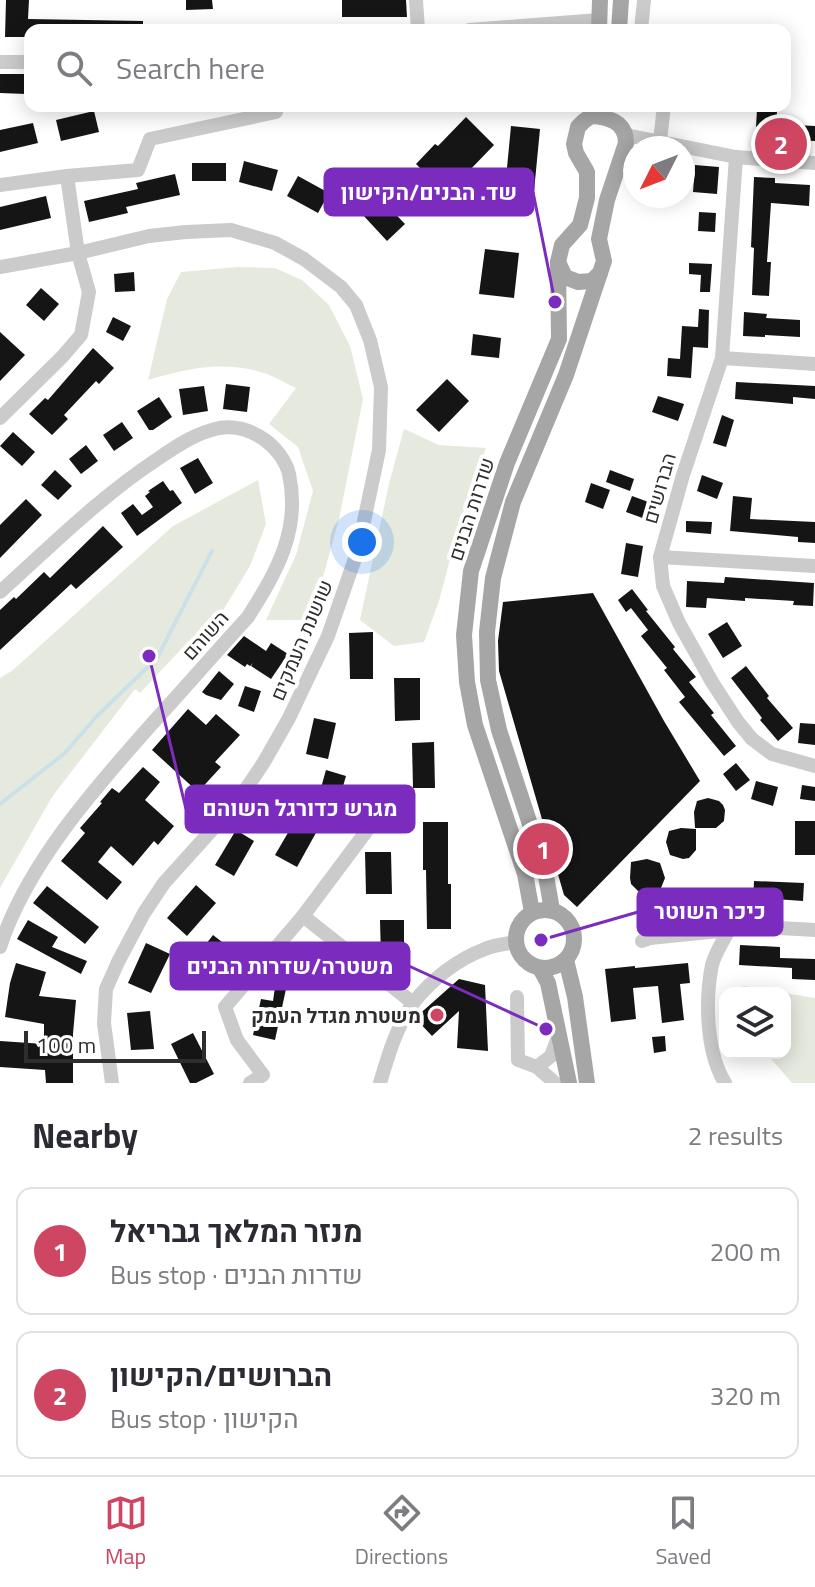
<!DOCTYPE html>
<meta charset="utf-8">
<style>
:root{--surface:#fff;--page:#f7f7f7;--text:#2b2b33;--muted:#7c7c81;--line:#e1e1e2;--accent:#cf4662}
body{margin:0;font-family:"Titillium Web",Heebo,sans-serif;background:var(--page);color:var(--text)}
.controls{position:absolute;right:24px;bottom:24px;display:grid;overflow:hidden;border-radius:16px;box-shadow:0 4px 20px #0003}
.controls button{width:72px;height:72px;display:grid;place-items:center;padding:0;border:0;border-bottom:2px solid var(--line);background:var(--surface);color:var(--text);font:40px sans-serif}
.compass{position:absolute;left:623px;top:136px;width:72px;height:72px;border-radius:50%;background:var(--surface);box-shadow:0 4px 20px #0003;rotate:228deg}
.scale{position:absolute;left:24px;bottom:20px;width:182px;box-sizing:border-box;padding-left:8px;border:4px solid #2e2e2e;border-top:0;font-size:22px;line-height:28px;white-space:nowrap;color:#2e2e2e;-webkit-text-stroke:6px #fff;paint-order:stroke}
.you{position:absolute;left:362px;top:542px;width:28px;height:28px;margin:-20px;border:6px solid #fff;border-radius:50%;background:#1a73e8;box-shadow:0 0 0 12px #1a73e833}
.badge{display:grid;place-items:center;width:52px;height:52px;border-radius:50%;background:var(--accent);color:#fff;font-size:26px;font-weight:700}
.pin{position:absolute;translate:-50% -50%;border:4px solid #fff;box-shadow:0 2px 8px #0006}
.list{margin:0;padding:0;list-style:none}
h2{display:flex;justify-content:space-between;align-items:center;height:104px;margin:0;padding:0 32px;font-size:34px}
h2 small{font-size:26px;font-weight:400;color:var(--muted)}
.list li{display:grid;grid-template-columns:52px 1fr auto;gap:24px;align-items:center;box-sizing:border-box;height:128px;margin:0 16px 16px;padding:0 16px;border:2px solid var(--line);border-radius:16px}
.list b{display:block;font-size:30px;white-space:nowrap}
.list p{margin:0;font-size:26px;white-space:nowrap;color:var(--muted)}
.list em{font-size:26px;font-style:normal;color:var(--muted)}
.icon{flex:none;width:44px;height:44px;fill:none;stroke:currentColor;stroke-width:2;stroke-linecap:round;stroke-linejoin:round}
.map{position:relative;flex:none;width:815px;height:1083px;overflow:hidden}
.search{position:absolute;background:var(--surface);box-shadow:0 4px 20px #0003;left:24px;right:24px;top:24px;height:88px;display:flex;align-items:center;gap:20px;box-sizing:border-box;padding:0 28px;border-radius:16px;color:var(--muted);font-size:30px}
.sheet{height:392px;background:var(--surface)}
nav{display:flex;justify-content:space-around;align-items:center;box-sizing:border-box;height:112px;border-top:2px solid var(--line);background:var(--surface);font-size:22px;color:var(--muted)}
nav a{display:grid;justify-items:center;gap:4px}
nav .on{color:var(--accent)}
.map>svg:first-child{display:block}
</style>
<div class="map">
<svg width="815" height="1083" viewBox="0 0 815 1083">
<rect width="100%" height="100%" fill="#fff"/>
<g fill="#e6eade">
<path d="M237 267 275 268 302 280 329 305 350 346 363 399 339 519 320 588 307 620H266L296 555 313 491 298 447 269 424 296 388C287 384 277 378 267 374 226 360 188 368 148 380L167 299 181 272Z"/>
<polygon points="404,429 439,445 486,448 459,525 439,601 424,642 394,646 360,620 389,484"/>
<polygon points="258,480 266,524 250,566 222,612 186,644 140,693 135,689 52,797 0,888 0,678 13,670 173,526"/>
<polygon points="743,986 815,998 815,1083 792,1083 766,1053 785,1053 785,993 744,993"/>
</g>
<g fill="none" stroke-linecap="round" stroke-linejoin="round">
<polyline stroke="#cce0e7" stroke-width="4" points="0,804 65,753 96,717 157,658 212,551"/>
</g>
<g fill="#151515">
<polygon points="6,0 29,0 28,19 143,21 143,30 28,30 28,37 5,37"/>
<polygon points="186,0 212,0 213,9 186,10"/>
<polygon points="342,0 406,0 407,17 342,17"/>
<polygon points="0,74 26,74 26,94 0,93"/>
<polygon points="757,109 777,111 776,128 756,127"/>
<polygon points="94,111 99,132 61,141 56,120"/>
<polygon points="466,117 494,145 466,174 480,187 460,208 416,164 435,144 438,146"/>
<polygon points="33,123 38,143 0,152 0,130"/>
<polygon points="793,125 815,126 815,141 792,140"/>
<polygon points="511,126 540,129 532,212 503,209"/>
<polygon points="244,161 278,170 272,191 239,182"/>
<rect x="192" y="163" width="34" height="18"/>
<polygon points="695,165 719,167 717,194 693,192"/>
<polygon points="175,174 180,195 126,207 128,213 89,222 84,201 138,189 136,183"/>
<polygon points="298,176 329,193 318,213 287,196"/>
<polygon points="754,177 775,178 775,183 810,185 809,206 771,203 767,262 771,262 769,296 752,295 754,248 751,247"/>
<polygon points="46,196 51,218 0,230 0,207"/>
<polygon points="380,198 405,224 387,241 362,214"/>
<polygon points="699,212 716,213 715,232 698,231"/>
<polygon points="485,249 519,253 514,298 479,294"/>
<polygon points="689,263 712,264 710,292 700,292 701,275 689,274"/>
<polygon points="134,272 135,291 115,292 114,274"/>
<polygon points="41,288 59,304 44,321 26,305"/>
<polygon points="699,309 709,310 708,348 693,347 691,378 667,376 668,358 680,359 682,326 698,327"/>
<polygon points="744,312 767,314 766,318 800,320 800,337 765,335 765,337 743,336"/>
<polygon points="113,317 131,326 123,341 106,332"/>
<polygon points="0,332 25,355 0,381"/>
<polygon points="473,334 501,338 499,358 471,355"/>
<polygon points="93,348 114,368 99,384 96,381 64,415 68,419 52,435 29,414 45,398 48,400"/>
<polygon points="447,379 469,401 439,432 416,410"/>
<polygon points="736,382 815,386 815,399 793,397 793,404 735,399"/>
<polygon points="226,384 250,387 247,412 223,409"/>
<polygon points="204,386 208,411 183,415 179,389"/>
<polygon points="658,396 684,404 678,421 652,412"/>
<polygon points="159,397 172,417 153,430 149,430 137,411"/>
<polygon points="722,415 734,420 726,447 713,443"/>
<polygon points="122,422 133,438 114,451 103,435"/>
<polygon points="13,432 35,452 22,466 0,446"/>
<polygon points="86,445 98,461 81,474 69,459"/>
<polygon points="198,458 213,483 195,494 180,468"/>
<polygon points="55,470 72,486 58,500 41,485"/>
<polygon points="610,470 634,479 630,491 606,482"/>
<polygon points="702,475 723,483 717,499 697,491"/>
<polygon points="163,481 170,491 173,490 182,503 137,536 121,513 133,504 142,515 153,507 145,496 150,492 148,491"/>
<polygon points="591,483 610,490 603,509 585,502"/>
<polygon points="632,496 654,504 648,520 626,512"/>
<polygon points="733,496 752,498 750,519 815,522 815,543 798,542 798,537 730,531"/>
<polygon points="26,499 42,515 0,558 0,525"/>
<polygon points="686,521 712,522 711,534 686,532"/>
<polygon points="103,526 123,547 76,589 71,584 0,650 0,610 14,597 16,599 44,572 50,578"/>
<polygon points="626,543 643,546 638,577 621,574"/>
<polygon points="725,577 814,583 813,606 793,605 794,601 745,598 745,601 707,598 706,608 686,607 687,581 724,583"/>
<polygon points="632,589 648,610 646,611 675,647 673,649 696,677 689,682 714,713 711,715 736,746 724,756 679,702 685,697 664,670 667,668 641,636 648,630 631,608 626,612 618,600"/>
<polygon points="593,593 664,721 700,781 577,907 564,895 499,671 498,641 503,602"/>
<polygon points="727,622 742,646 723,658 708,634"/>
<polygon points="373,632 373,679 350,679 349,633"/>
<polygon points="244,636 266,651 271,643 288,654 271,679 251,666 253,663 250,666 247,664 245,667 227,655"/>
<polygon points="746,666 769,696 767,698 793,728 778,741 760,720 762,718 731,678"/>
<polygon points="219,671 234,684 221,700 206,695 202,692"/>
<polygon points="394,678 420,678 420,720 395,721"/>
<polygon points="245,686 261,691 254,712 238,706"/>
<polygon points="188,709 206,725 216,714 240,735 215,762 221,767 198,792 152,750"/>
<polygon points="314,718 336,723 328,759 306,754"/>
<polygon points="800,723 815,724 815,745 798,743"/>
<polygon points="434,742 435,788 413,788 412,743"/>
<polygon points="736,763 750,780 736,791 723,774"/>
<polygon points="143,767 160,782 145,800 174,826 158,845 154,841 133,866 111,846 98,862 122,882 107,900 61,861 85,833 80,828 102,803 100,802 112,788 119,793"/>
<polygon points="326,770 346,776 335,814 315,809"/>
<polygon points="756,781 778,787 773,806 751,799"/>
<polygon points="802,785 815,787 815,801 800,799"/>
<polygon points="708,798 719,801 723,805 725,810 724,821 716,828 695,828 694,812 697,801"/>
<polygon points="296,819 317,831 297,867 275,855"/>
<rect x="795" y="821" width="20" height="34"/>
<polygon points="423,822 448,822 448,884 451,884 451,929 427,929 426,870 423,870"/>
<polygon points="681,828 696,829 696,850 689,858 683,859 670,855 666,842 669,831"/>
<polygon points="236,830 254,841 234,876 215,865"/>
<polygon points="365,852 391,852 392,894 366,894"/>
<polygon points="647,859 660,863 665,878 661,888 651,894 639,892 631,884 630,878 631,862"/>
<polygon points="754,881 804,883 803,901 775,899 775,902 753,901"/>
<polygon points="196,885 216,903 187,936 167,918"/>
<polygon points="47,886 99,927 85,944 33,903"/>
<polygon points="28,920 58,937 52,947 87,961 81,974 17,939"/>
<polygon points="380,920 404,920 404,959 381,959"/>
<polygon points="213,935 235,952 211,982 190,965"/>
<polygon points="146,943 170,954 151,993 128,983"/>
<polygon points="740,945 780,947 780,958 815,959 815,980 792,979 792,968 739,965"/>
<polygon points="16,963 46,972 39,996 76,1000 73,1034 73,1083 46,1083 45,1070 0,1067 0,1041 44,1044 44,1024 5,1017 10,983"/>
<polygon points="688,963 690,983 680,984 684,1020 662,1023 658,986 633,988 636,1019 611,1022 605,969 635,966 635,968"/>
<polygon points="278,966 299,969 295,990 286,989 275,1040 253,1035 261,999 273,1001"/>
<polygon points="459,979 485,985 488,1051 457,1048 459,1011 432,1036 415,1018"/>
<polygon points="150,1011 154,1049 131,1050 127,1013"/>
<polygon points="193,1033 214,1074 196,1083 190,1083 171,1044"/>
<polygon points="665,1036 666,1051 654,1053 652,1037"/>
</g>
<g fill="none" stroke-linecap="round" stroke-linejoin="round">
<g stroke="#cbcbcb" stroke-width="14">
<polyline points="416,0 418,30"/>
<polyline points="469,30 599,20"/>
<polyline points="641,30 644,0"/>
<polyline points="0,62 30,62"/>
<polyline points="626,135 736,157 815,163"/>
<polyline points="660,141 664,106"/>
<polyline points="736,157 722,358 683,475 660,557 663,586 679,623 712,682 738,722 752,739 772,754 815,766"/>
<polyline points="0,185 67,176 138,170 150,139 276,112"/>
<polyline points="0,267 78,253 149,236 186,232 231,230 275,243 304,259 341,287 356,305 370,340 381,387 379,450 358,550 328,636 289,718 264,762 238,801 164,883 144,913 118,962 106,989 104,1023 112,1083"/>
<polyline points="722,358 815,364"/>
<polyline points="0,418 62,357 81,335 89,292 78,253 67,176"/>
<polyline points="660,557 815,566"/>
<path d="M0 592C51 546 101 496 159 458 178 445 196 433 219 428 236 425 251 430 265 440 276 448 286 461 289 474 301 530 277 571 248 617 215 653 183 690 150 726 94 789 26 866 0 947"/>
<polyline points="303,916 413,1003"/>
<polyline points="729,930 743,926 815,930"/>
<path d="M642 941 650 938 729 930C723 941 715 953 712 965 705 1000 706 1052 725 1083"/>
<polyline points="517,997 518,1060 537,1067 551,1056 559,1035"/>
<polyline points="537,1067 555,1083"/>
<polyline points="250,1083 263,1075 237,1040 225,1007 303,916 380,813"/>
<path d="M380 1083C388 1056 397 1025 414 1002 432 979 458 959 485 949 494 945 505 944 516 942"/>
</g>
<g stroke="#a6a6a6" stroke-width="16">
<polyline points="599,30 600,0"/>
<polyline points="619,30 621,0"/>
<path d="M591 116C609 117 626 122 626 143L607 200 599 239 604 261 600 273 592 281 578 282 565 277 558 262 562 245 580 225 587 198V172L576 153 574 144 578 127 584 121Z"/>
<circle cx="545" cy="939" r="29"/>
<polyline points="552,910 545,870 499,730 488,680 487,632 493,578 513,502 566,375 600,273"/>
<polyline points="532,912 525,874 475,725 467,682 464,635 471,571 507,463 559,339 558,262"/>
<polyline points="566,960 575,997 587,1083"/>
<polyline points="540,968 548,983 569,1083"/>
</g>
</g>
<circle fill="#cf4662" stroke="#fff" stroke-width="3" cx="437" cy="1015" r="8"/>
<g text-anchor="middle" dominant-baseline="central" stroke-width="8" stroke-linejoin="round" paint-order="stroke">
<g font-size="20" fill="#2e2e2e" stroke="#fff">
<text transform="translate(659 488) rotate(-74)">הברושים</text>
<text transform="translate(471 509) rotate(-72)">שדרות הבנים</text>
<text transform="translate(205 635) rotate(-48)">השוהם</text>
<text transform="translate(301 640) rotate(-67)">שושנת העמקים</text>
</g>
<g font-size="20" font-weight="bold" fill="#2e2e2e" stroke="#fff" text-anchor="end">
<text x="421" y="1015">משטרת מגדל העמק</text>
</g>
</g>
<path fill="none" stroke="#7b2cbf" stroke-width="3" d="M555 302L533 192M149 656L186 809M541 940L638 912M546 1029L409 966"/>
<g fill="#7b2cbf" stroke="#fff" stroke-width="3">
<circle cx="555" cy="302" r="8"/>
<circle cx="149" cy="656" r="8"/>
<circle cx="541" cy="940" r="8"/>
<circle cx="546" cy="1029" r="8"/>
</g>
<g fill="#7b2cbf" stroke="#7b2cbf" stroke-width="3">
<rect x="325" y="169" width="208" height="46" rx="8"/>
<rect x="186" y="786" width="228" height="46" rx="8"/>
<rect x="638" y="889" width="144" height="46" rx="8"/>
<rect x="171" y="943" width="238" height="46" rx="8"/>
</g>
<g font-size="22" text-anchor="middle" font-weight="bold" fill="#fff">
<text x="429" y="200">שד. הבנים/הקישון</text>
<text x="300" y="816">מגרש כדורגל השוהם</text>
<text x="710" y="919">כיכר השוטר</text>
<text x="290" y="974">משטרה/שדרות הבנים</text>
</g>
</svg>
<div class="controls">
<button><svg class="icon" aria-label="layers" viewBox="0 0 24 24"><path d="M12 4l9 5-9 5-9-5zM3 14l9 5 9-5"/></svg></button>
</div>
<svg class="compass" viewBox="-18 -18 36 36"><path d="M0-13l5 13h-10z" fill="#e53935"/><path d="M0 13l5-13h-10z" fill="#7c7c81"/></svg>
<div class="scale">100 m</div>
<div class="you"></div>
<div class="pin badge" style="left:543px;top:849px">1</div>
<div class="pin badge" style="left:781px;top:144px">2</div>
<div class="search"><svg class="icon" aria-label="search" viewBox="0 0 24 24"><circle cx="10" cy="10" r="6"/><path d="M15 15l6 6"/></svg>Search here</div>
</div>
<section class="sheet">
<h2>Nearby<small>2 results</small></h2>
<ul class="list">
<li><span class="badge">1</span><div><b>מנזר המלאך גבריאל</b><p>Bus stop · שדרות הבנים</p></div><em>200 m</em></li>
<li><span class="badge">2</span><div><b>הברושים/הקישון</b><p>Bus stop · הקישון</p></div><em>320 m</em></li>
</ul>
</section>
<nav>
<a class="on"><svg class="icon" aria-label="map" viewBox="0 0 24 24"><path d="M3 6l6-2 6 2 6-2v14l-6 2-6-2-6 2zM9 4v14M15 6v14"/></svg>Map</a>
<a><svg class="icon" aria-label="directions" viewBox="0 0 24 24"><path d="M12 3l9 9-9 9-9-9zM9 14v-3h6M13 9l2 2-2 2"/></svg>Directions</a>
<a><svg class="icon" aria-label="saved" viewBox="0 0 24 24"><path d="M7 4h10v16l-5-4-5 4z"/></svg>Saved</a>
</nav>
